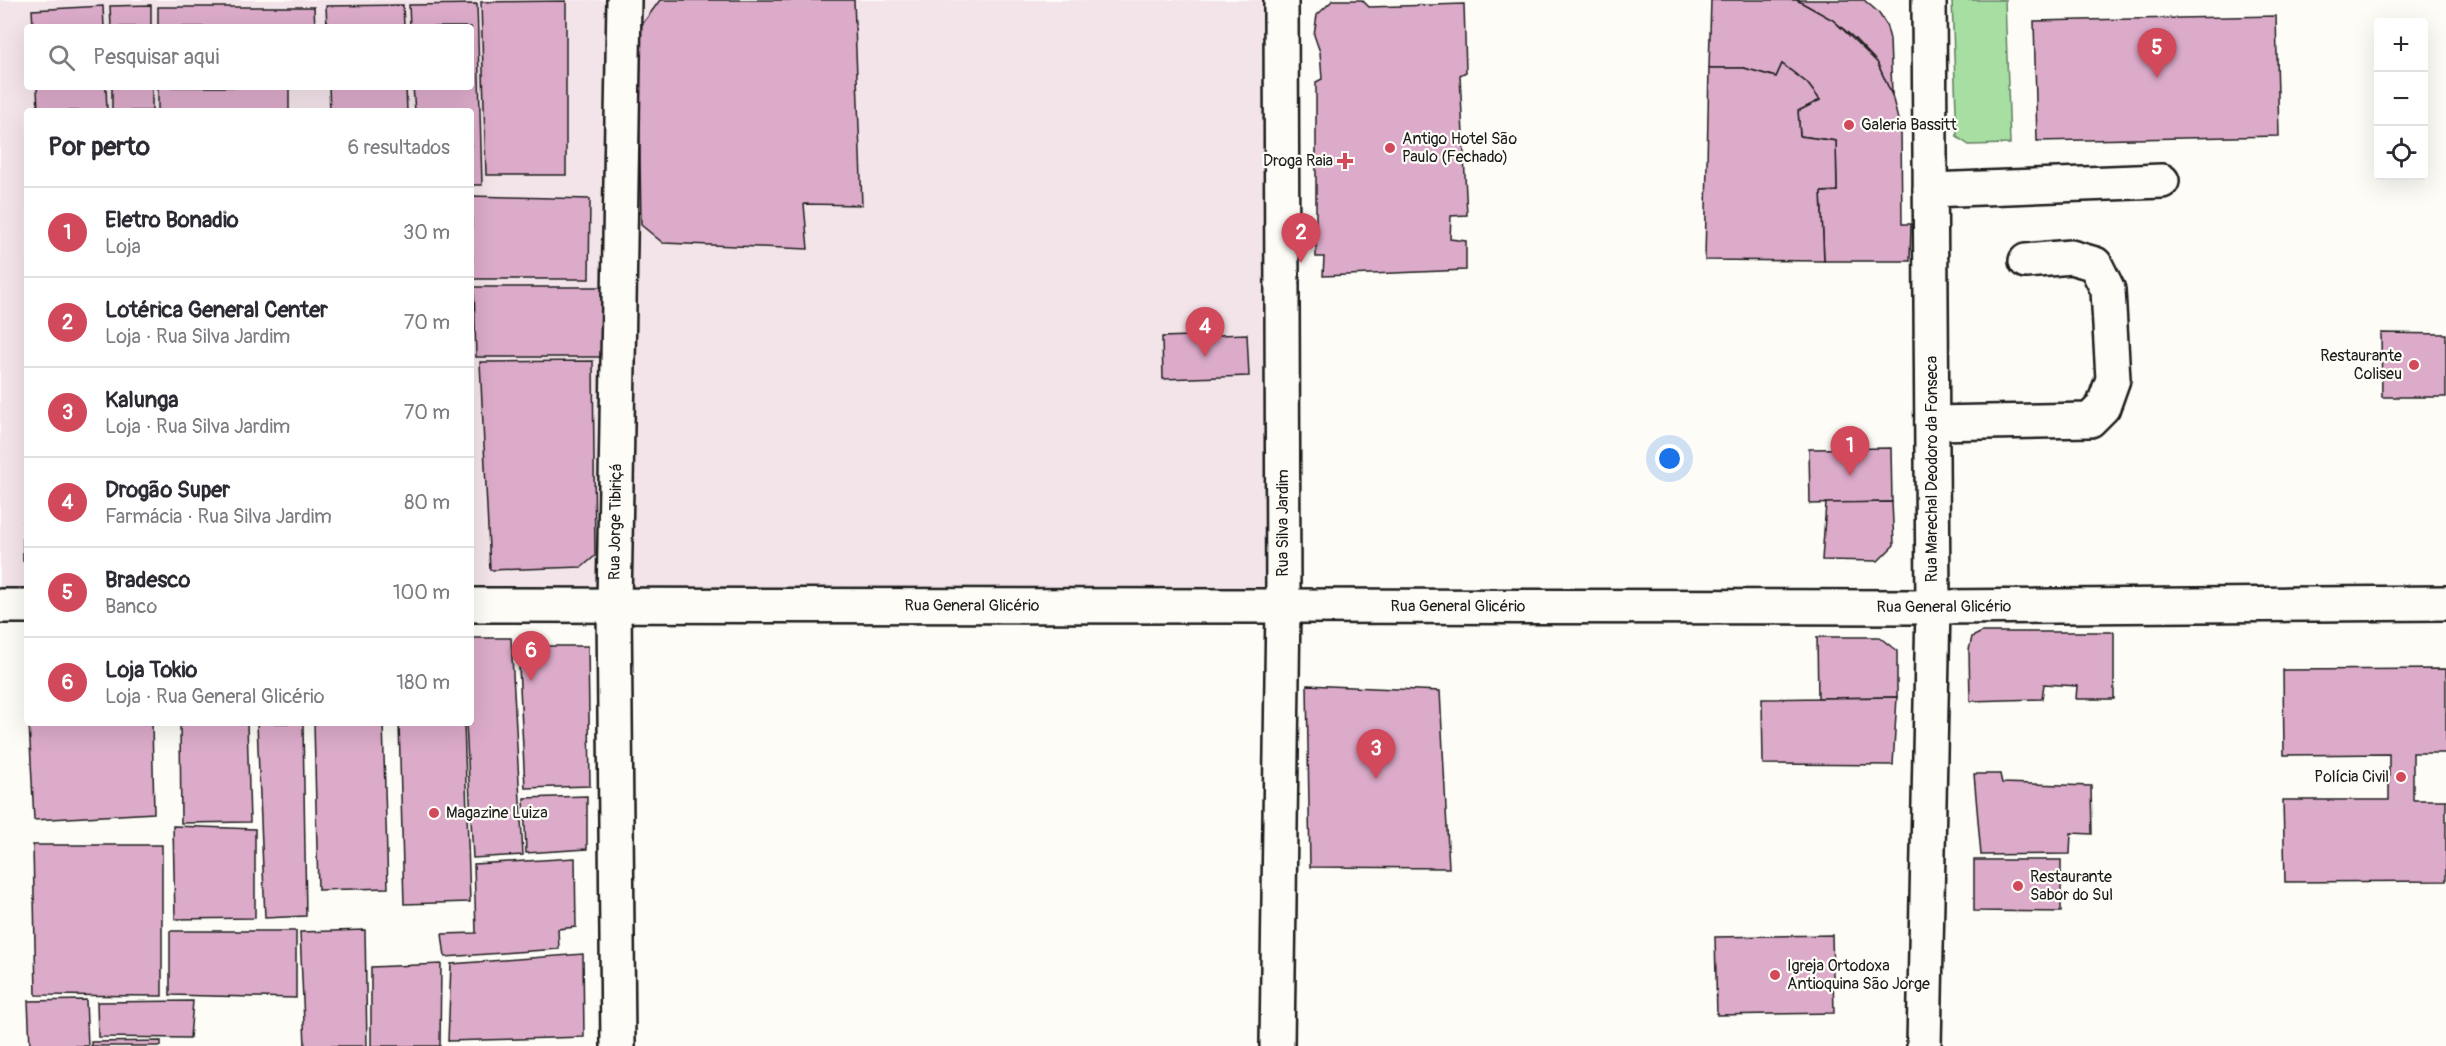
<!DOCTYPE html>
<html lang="pt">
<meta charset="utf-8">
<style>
:root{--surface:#fff;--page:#f7f7f7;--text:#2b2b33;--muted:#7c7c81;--line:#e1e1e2;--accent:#d1495b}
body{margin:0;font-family:Pangolin,sans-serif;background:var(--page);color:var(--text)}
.controls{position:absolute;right:18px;top:18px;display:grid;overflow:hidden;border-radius:6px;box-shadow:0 6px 24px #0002}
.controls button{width:54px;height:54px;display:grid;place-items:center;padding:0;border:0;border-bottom:2px solid var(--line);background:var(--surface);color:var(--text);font:30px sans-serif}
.you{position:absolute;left:1670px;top:459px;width:21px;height:21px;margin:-15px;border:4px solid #fff;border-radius:50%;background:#1a73e8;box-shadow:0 0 0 9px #1a73e833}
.badge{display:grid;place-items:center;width:39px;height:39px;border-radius:50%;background:var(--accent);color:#fff;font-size:20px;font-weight:700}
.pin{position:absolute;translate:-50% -50px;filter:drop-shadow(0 2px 3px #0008)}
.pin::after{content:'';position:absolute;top:32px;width:21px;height:18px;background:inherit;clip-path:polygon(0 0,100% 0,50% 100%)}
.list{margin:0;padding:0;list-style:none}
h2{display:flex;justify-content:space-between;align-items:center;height:78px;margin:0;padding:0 24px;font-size:26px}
h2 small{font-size:20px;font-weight:400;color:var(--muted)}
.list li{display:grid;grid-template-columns:39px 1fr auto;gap:18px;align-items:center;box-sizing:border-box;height:90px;padding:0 24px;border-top:2px solid var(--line)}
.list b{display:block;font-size:22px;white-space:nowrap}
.list p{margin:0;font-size:20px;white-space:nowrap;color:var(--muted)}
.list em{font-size:20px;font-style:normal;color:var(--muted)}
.icon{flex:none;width:33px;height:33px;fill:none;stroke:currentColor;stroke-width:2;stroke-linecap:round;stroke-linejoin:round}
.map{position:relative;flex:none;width:2446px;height:1046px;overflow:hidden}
.search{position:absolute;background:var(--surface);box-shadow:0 6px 24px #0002;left:24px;top:24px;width:450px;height:66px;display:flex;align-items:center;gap:15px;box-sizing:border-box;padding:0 21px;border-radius:6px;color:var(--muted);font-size:22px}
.panel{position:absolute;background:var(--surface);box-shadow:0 6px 24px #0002;left:24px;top:108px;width:450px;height:618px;border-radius:6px}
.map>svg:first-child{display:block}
</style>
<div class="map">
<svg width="2446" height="1046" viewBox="0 0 2446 1046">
<rect width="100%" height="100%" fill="#fdfcf7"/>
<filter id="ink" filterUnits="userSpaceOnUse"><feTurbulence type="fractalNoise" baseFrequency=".0167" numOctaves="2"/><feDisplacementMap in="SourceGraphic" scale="12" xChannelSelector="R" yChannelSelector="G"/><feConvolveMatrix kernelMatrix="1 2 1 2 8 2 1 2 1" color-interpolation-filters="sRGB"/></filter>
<g filter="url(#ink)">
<path fill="#f3e4ea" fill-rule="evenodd" d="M0 0H1268L1269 592 471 594V111H27V595H0ZM27 27H471V87H27Z"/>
<polygon fill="#a7dfa3" stroke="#627e60" stroke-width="1.5" points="1952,0 2005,0 2010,144 1969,145 1957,137"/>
<g fill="#dcabca" stroke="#1c1c1c" stroke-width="1.5">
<polygon points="660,0 854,0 862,205 804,204 808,249 663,243 641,225 638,30"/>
<polygon points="1333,0 1362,0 1369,7 1464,4 1466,72 1460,75 1467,215 1451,216 1450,239 1466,241 1466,270 1323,276 1324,257 1316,257 1316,82 1322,79 1320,52 1314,35 1317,15"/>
<polygon points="1711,0 1797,0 1833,20 1877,62 1892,95 1901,132 1902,224 1911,224 1910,261 1824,261 1821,192 1837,191 1836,141 1800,136 1798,111 1820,100 1807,83 1782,64 1776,77 1744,68 1709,68"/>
<polygon points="1797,0 1864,0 1878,12 1886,24 1890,39 1892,95 1877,62 1855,39 1833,20"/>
<polygon points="566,1 566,175 486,175 481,2"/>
<polygon points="477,4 482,185 471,185 471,111 415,111 413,87 471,87 471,27 410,27 409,5"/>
<polygon points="151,5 151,27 111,27 110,6"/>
<polygon points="403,5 404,27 327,27 326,6"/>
<polygon points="103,6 104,27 33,27 32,10"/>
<polygon points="158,7 314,7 315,27 158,27"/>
<polygon points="2276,16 2279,136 2037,141 2034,21"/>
<polygon points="1782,64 1807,83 1820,100 1798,111 1800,136 1836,141 1837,191 1821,192 1824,261 1705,260 1709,68 1744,68 1776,77"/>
<polygon points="37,87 106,87 107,111 38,111"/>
<rect x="112" y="87" width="40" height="24"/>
<rect x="158" y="87" width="131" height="24"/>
<polygon points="329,87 406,87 407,111 330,111"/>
<polygon points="471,196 590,199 589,279 473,279"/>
<polygon points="474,287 609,287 608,357 476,357"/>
<polygon points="2381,333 2446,334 2446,397 2382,397"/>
<polygon points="1247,334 1249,376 1163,379 1162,337"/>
<polygon points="593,361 595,556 582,567 490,570 480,362"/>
<polygon points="1891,448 1892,502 1810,504 1809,449"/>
<polygon points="1892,502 1894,545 1878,561 1822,560 1826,503"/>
<polygon points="23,522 27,522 27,565 23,561"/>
<polygon points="1982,632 2114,632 2114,699 2076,699 2077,686 2044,684 2042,699 1970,701 1969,650 1972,637"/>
<polygon points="1817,637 1879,637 1897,651 1897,697 1818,698"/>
<polygon points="471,638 511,638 523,855 473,858 466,723 471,723"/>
<polygon points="518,646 588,646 590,786 525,788"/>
<polygon points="2446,669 2446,753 2413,753 2413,800 2446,800 2446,881 2285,882 2283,800 2389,800 2389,754 2284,755 2283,670"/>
<polygon points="1307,685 1440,691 1449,868 1310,867"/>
<polygon points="1897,697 1893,765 1763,764 1762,699"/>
<polygon points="29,723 152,723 154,813 34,820"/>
<polygon points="180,723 247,723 250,822 181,823"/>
<polygon points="257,723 303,723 306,916 265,918"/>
<polygon points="314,723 383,723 388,888 318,890"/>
<polygon points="399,723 464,723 470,902 404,904"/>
<polygon points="1974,774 2000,774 2002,783 2091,786 2092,834 2071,833 2070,854 1981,855"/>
<polygon points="587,796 587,849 526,853 524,798"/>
<polygon points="173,826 255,829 255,918 175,919"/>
<polygon points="33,845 162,845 162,996 36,995"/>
<polygon points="575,858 576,927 558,929 559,949 445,957 442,934 476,933 474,864"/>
<polygon points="1974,860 2061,860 2061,912 1974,911"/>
<polygon points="365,930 367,1046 305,1046 300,932"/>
<polygon points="170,931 296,931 296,998 170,995"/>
<polygon points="1832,935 1834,1013 1717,1015 1715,937"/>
<polygon points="583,954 584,1037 448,1041 451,964"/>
<polygon points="441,964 440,1046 371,1046 371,967"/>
<polygon points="86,1000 88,1046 30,1046 28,1001"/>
<polygon points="193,1001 190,1038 98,1037 97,1002"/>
<polygon points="161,1041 161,1046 91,1046 91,1042"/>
</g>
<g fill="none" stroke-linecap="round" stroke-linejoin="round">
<g stroke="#1c1c1c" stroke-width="38">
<g id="minor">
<polyline points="1930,190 2162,181"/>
<polyline points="1932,423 2090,420 2103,407 2113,379 2108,290 2095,264 2071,257 2026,261"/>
<path id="s1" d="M471 605 1933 607 2446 603"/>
<polyline points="0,606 27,606"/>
<path id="s2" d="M618 1046 614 605 624 0"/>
<polyline points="1277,1046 1283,604 1281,0"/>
<polyline points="1924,1046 1933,607 1929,0"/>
</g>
</g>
<use href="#minor" stroke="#fdfcf7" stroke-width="33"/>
</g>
</g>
<g fill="#d1495b" stroke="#fdfcf7" stroke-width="2">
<circle cx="1849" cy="125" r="6"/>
<circle cx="1390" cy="148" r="6"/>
<path d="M1342 152h6v6h6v6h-6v6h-6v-6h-6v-6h6z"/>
<circle cx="2414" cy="365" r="6"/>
<circle cx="2401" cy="777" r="6"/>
<circle cx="434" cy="813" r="6"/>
<circle cx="2018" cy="886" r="6"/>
<circle cx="1775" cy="975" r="6"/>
</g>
<g text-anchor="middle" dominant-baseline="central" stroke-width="4.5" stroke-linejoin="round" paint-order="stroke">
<g font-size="16" fill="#1c1c1c" stroke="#fdfcf7" text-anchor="start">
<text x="1861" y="125">Galeria Bassitt</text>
<text x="1402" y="139">Antigo Hotel São<tspan x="1402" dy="18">Paulo (Fechado)</tspan></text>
<text x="1333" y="161" text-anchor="end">Droga Raia</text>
<text x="2402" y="356" text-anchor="end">Restaurante<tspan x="2402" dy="18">Coliseu</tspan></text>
<text x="2389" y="777" text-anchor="end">Polícia Civil</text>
<text x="446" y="813">Magazine Luiza</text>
<text x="2030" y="877">Restaurante<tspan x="2030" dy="18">Sabor do Sul</tspan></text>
<text x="1787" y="966">Igreja Ortodoxa<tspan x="1787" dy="18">Antioquina São Jorge</tspan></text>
</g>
<g font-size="16" fill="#1c1c1c" stroke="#fdfcf7">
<text transform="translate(1932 469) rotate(-90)">Rua Marechal Deodoro da Fonseca</text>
<text stroke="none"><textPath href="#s2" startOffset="524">Rua Jorge Tibiriçá</textPath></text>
<text transform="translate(1283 523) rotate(-90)">Rua Silva Jardim</text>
<text stroke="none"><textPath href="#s1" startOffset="501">Rua General Glicério</textPath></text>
<text stroke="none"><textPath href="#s1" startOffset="987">Rua General Glicério</textPath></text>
<text stroke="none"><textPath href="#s1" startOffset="1473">Rua General Glicério</textPath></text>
</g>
</g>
</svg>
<div class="controls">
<button>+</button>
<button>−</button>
<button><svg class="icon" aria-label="locate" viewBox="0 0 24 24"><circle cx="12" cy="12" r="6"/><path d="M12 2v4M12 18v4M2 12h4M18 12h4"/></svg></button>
</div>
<div class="you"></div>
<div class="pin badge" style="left:1850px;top:476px">1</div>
<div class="pin badge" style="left:1301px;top:263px">2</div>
<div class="pin badge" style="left:1376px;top:779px">3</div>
<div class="pin badge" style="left:1205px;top:357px">4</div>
<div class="pin badge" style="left:2157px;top:78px">5</div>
<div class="pin badge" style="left:531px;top:681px">6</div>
<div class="search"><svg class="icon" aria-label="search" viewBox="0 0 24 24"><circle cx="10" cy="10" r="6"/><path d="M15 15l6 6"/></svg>Pesquisar aqui</div>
<section class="panel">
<h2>Por perto<small>6 resultados</small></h2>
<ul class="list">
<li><span class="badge">1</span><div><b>Eletro Bonadio</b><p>Loja</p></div><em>30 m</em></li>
<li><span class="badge">2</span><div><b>Lotérica General Center</b><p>Loja · Rua Silva Jardim</p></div><em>70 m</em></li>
<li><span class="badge">3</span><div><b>Kalunga</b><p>Loja · Rua Silva Jardim</p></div><em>70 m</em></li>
<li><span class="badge">4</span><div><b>Drogão Super</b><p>Farmácia · Rua Silva Jardim</p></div><em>80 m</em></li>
<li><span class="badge">5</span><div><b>Bradesco</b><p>Banco</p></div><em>100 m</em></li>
<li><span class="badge">6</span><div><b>Loja Tokio</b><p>Loja · Rua General Glicério</p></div><em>180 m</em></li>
</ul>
</section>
</div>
